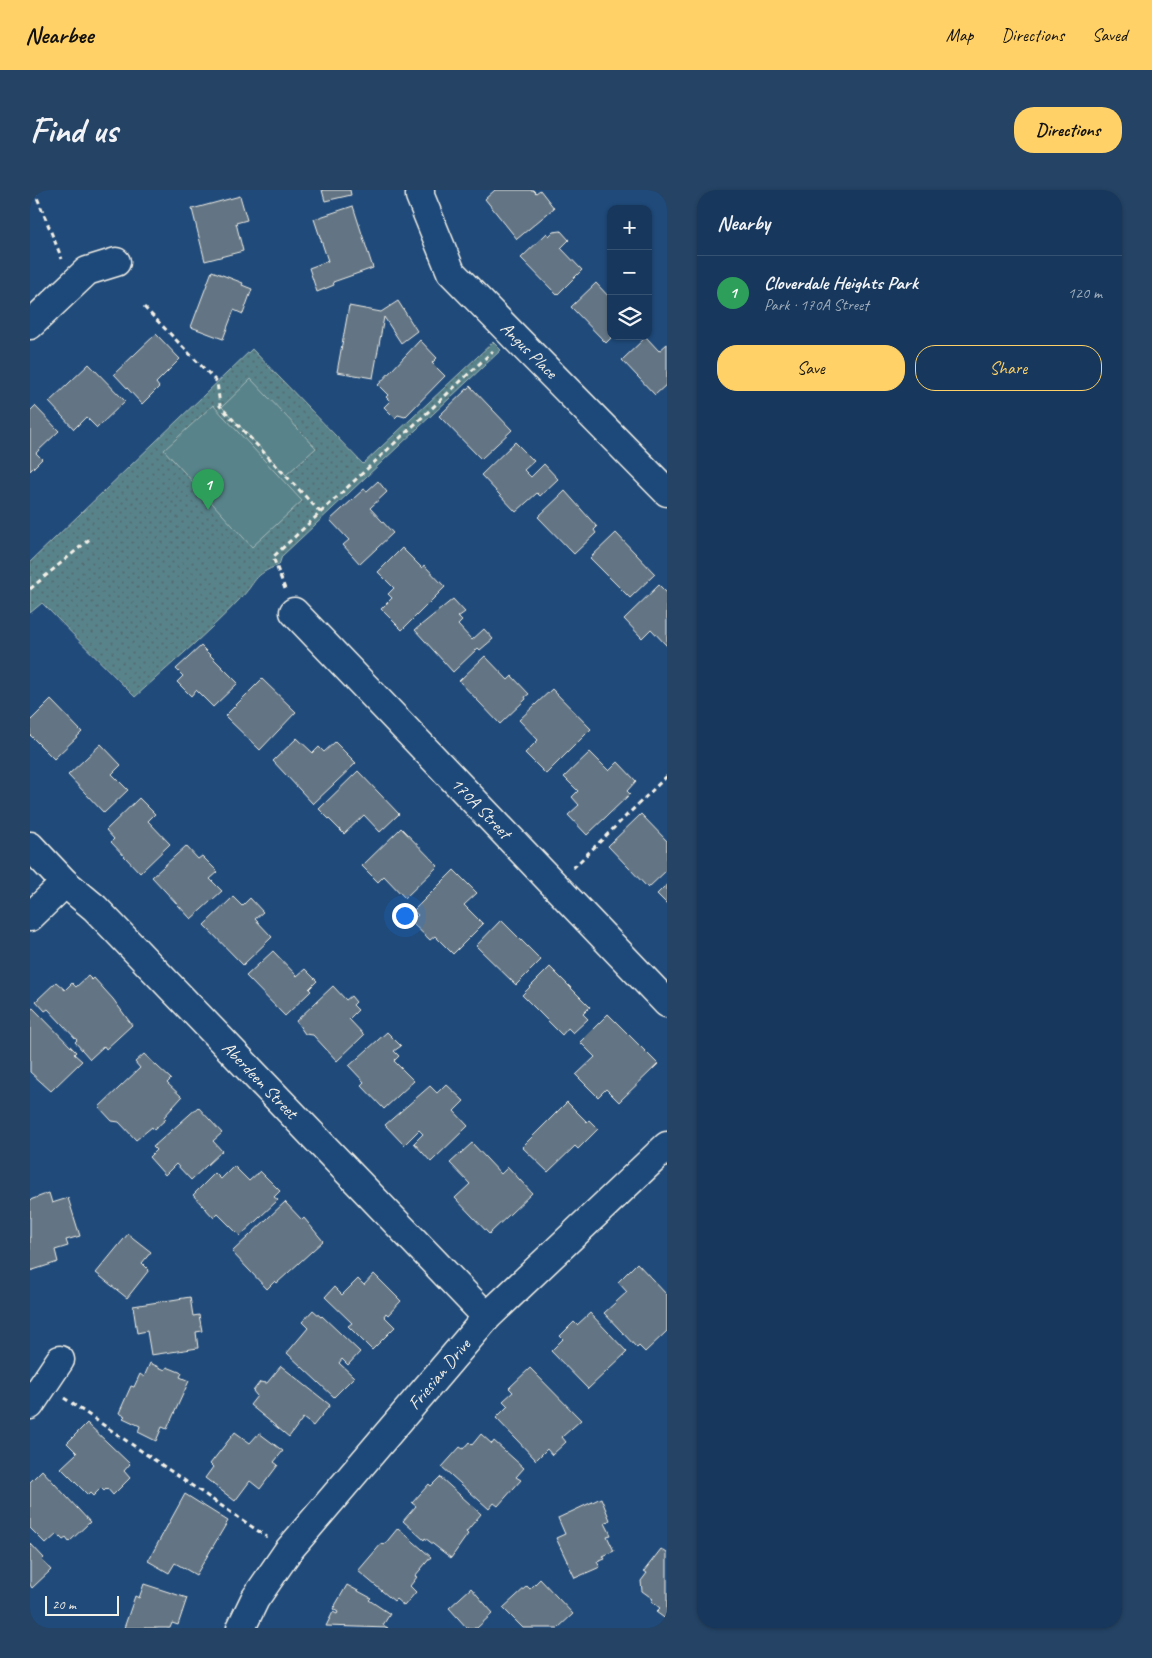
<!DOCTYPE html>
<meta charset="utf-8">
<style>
:root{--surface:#17385c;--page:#244365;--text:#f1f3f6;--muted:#9eacbb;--line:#365272;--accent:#ffd166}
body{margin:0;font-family:Caveat,sans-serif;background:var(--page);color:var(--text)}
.controls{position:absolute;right:15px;top:15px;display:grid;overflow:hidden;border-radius:10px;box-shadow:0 1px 4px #0004}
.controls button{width:45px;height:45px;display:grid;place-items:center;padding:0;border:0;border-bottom:1px solid var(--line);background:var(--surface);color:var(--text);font:25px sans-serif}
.scale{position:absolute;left:15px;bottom:12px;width:74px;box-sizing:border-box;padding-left:5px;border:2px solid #f4f1e8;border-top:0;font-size:14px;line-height:18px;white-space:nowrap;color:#f4f1e8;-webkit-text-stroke:4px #1f4a7a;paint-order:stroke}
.you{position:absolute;left:374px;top:725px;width:18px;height:18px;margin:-12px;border:4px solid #fff;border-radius:50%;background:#1a73e8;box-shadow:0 0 0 8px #1a73e833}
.badge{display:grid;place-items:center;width:32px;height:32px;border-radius:50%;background:var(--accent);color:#fff;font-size:16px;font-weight:700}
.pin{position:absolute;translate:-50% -41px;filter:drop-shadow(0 1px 2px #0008)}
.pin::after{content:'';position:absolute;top:26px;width:18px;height:15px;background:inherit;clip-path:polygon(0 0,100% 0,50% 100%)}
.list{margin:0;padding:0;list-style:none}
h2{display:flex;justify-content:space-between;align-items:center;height:65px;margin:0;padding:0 20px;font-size:21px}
h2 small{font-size:16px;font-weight:400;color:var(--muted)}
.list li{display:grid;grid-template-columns:32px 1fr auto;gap:15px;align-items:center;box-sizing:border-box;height:75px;padding:0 20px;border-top:1px solid var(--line)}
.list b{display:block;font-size:19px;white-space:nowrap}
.list p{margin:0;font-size:16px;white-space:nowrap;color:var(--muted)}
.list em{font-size:16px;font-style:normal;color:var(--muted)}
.actions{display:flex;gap:10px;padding:15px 20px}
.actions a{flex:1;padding:11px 0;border:1px solid var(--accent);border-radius:20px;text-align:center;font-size:18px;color:var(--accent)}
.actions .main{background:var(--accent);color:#111}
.icon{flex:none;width:28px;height:28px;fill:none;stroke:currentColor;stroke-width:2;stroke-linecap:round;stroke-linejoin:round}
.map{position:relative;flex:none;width:637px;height:1438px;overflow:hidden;border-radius:20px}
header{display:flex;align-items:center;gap:30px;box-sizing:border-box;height:70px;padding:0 25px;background:var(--accent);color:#111}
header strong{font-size:24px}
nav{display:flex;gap:28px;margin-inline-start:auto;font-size:18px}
.intro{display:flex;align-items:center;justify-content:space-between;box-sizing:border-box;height:120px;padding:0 30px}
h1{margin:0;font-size:35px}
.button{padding:12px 22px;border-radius:20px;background:var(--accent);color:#111;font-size:18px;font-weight:700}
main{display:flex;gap:30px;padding:0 30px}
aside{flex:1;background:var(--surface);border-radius:20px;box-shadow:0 1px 4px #0004}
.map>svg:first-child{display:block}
</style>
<header>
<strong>Nearbee</strong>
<nav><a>Map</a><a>Directions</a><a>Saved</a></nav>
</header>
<div class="intro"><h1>Find us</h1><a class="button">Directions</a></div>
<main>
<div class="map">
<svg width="637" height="1438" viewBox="0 0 637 1438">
<defs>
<pattern id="park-dots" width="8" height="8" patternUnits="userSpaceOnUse" patternTransform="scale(1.25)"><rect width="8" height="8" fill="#59838a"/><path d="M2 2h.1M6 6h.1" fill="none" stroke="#536b6f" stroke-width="1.8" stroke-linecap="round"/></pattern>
</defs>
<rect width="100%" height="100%" fill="#1f4a7a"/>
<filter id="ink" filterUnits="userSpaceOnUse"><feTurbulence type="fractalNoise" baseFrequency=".02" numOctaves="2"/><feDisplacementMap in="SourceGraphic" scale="10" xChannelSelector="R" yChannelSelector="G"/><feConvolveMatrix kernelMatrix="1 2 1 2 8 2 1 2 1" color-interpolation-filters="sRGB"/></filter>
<g filter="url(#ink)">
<path fill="url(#park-dots)" stroke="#a6bab9" d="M463 152 471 160 252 366 249 375C222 385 227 392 210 409 177 444 140 475 105 507L12 413 0 423V372L222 159 333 274Z"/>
<g fill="#59838a" stroke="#a6bab9">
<polygon points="221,189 286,258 256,285 192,217"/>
<polygon points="183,215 272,311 222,357 134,260"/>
</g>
<g fill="#647584" stroke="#f4f1e8">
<polygon points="292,0 320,0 321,5 295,11"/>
<polygon points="465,0 503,0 506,3 510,0 524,18 487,49 455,9"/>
<polygon points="210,6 217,30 206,33 213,61 175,71 162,19"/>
<polygon points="323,16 343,78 303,92 304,95 287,102 279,78 298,71 284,29"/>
<polygon points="531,41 539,50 531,58 552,80 527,105 491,68 517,43 519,46 523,42"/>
<polygon points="182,81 213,93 212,95 222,99 213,124 204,120 193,149 161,137"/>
<polygon points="566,93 581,109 581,146 583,146 576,153 541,117"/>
<polygon points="368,111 387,141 371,153 354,127 343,188 307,182 319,116 351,122"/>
<polygon points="126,144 150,169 126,193 129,197 112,214 84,184"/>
<polygon points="616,147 629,161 637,154 637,194 625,205 592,170"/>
<polygon points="390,150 407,168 402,173 415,186 375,227 368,225 365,228 354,217 360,211 356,207 358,205 348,195"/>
<polygon points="59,174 95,211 67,238 56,227 44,239 19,212"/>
<polygon points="440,196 482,240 451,269 409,226"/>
<polygon points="5,216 29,241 6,263 12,269 0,281 0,221"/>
<polygon points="485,252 504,271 494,280 501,287 514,274 528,289 510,306 507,303 486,322 451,285"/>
<polygon points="348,291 357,302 340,318 363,343 330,374 313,355 319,350 300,330 334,299 337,301"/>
<polygon points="535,301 567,337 564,340 566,343 544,364 508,327"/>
<polygon points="586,343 625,384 600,408 560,368"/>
<polygon points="372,358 392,378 394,375 415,397 372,440 351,419 362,408 358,404 364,398 348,382"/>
<polygon points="629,395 637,403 637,456 621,439 612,448 594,429"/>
<polygon points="423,409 435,422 428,427 432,431 428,435 442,450 454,439 463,449 450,460 448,458 423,482 385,440"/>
<polygon points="171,456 208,493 183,517 166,500 161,506 147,492 153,486 146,479"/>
<polygon points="455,466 478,490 482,486 499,504 495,507 496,509 470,534 429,491"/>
<polygon points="232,489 266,522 230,560 195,526"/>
<polygon points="522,499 561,539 516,584 495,563 508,550 489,530"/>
<polygon points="21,510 52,542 24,569 0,545 0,531"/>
<polygon points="267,548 283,563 289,557 294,562 305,552 326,573 283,614 243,571"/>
<polygon points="71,554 91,575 82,584 98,600 74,623 38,585"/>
<polygon points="560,562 579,581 588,572 606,591 597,601 600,604 557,645 538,625 549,615 542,607 548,601 534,587"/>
<polygon points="328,581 369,624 350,642 334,625 314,644 289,619"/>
<polygon points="109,608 125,624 118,631 140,654 110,683 81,652 84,649 76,640"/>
<polygon points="611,624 637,651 637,680 618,698 578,656"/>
<polygon points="371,638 408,676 375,708 354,686 348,692 332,676"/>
<polygon points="156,656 168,669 172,666 188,682 180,689 192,701 161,729 122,687"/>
<polygon points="424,680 447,703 434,715 453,734 423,764 405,746 400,750 381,732 388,725 383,721"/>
<polygon points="637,694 637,714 627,704"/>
<polygon points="203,707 212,716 220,708 233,722 225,729 242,747 213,775 174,735"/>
<polygon points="471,730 511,770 486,795 446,756"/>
<polygon points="243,761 267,786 275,779 287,791 279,799 281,801 255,826 216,786"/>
<polygon points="520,777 560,817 553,824 558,829 543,843 538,838 532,845 492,805"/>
<polygon points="58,786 62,790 64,788 83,809 102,835 76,859 74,856 60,869 45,852 47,850 18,819 15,821 6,811 26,792 35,800 42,793 46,797"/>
<polygon points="303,796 316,810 321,806 326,812 323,815 328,820 319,829 334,845 307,871 283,845 275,844 266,831"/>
<polygon points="3,818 46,862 44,864 52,871 21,901 0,882 0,820"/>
<polygon points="578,824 628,874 589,912 576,899 568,907 546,885 565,867 550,852"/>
<polygon points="357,842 371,856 364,861 369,866 364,871 384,891 354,919 331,895 334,892 319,876"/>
<polygon points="114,864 141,889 137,893 152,907 134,927 136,929 124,940 122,937 106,950 89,932 82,931 69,917 110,878 105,872"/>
<polygon points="416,894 434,911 424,921 438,936 401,972 384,953 393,944 389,940 374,955 355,935 400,896 407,903"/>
<polygon points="537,912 557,932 559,930 568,939 548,959 545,956 518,982 492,957"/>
<polygon points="168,917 192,943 183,951 192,961 161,990 146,974 135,985 119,967 126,960 123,957"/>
<polygon points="442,953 471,984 478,977 502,1003 459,1044 425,1008 440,994 420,973"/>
<polygon points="204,976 219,991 230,981 250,1001 244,1007 248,1010 210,1046 188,1024 184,1028 163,1005 185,983 191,989"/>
<polygon points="19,1003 22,1013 38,1008 50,1046 36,1050 38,1056 25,1060 28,1072 0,1081 0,1010"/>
<polygon points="255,1012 272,1030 274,1028 293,1051 247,1093 245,1091 237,1099 202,1062"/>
<polygon points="98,1044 121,1062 112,1073 119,1080 97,1108 66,1083"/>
<polygon points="607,1073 637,1105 637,1141 615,1162 609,1156 607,1158 574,1123 597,1102 588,1092"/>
<polygon points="344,1084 371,1111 358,1125 356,1123 354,1126 365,1137 342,1160 318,1136 322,1133 295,1107 304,1097 312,1105 328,1089 334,1095"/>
<polygon points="160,1107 163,1126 169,1125 172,1141 166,1142 168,1158 121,1165 117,1141 107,1143 103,1116"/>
<polygon points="283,1120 291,1127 292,1126 330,1162 318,1175 312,1169 309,1173 324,1187 304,1207 257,1163 278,1138 272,1132"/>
<polygon points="560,1123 597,1162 558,1199 521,1161 533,1149 530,1146 544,1132 547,1135"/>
<polygon points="120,1173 135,1180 137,1177 152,1183 150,1187 159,1191 137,1239 132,1237 126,1251 108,1242 110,1236 93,1228 95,1226 89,1223 101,1196 104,1197 110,1184 114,1187"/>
<polygon points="251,1176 300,1215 283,1236 273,1228 259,1247 220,1215 227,1206 223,1201 230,1192 237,1193"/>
<polygon points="500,1178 551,1230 532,1247 536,1252 522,1265 517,1259 506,1270 466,1228 478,1216 473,1211 483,1202 479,1198"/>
<polygon points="57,1233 100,1274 94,1281 100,1288 83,1305 77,1298 74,1301 71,1298 63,1306 60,1303 58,1305 31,1278 47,1263 37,1253"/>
<polygon points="205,1242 220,1253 229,1243 253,1261 244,1272 248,1275 230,1299 220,1291 205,1311 175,1288 183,1277 180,1274"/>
<polygon points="451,1244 462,1254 464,1251 494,1278 486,1287 491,1290 468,1316 464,1313 459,1319 412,1277 430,1257 433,1259 439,1252 442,1255"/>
<polygon points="12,1280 60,1332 39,1352 36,1348 33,1350 27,1344 16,1354 0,1338 0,1292"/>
<polygon points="410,1287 451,1324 436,1342 438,1344 421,1368 395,1348 394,1350 373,1331 386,1316 382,1313 399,1294 401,1296"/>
<polygon points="155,1304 198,1331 166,1385 145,1373 139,1383 118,1371"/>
<polygon points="571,1308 580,1330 575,1333 581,1345 577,1346 584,1361 573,1366 575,1369 567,1372 570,1377 545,1388 526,1348 535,1344 528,1328"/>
<polygon points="368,1338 401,1367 385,1386 387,1387 380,1396 386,1402 374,1416 366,1409 364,1411 328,1381 352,1353 354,1355"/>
<polygon points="0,1353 14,1368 12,1370 21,1380 2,1398 0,1395"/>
<polygon points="631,1359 637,1363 637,1430 626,1422 630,1418 621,1411 623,1409 612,1401 611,1391 617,1383 614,1381"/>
<polygon points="510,1389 543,1424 528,1438 493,1438 473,1418 497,1396 500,1399"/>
<polygon points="114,1394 157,1408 148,1435 142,1433 140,1438 94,1438 105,1406 109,1408"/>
<polygon points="317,1395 341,1408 339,1410 360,1424 353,1435 358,1438 296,1436 303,1422 307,1424 308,1422 303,1419"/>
<polygon points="441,1398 463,1423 447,1438 437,1438 419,1418"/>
</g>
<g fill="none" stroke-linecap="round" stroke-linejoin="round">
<g stroke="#f4f1e8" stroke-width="31">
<g id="minor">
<polyline points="390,0 390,6 421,82 637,302"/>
<polyline points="0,135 57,81 86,72"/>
<polyline points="264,422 637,813"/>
<polyline points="0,656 35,693 65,718 457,1127"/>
<polyline points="0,727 35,693"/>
<polyline points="0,1215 30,1170"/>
<polyline points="211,1438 225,1409 258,1361 457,1127 637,956"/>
</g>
</g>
<g stroke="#f4f1e8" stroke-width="3" stroke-dasharray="5 4" stroke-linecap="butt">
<polyline points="4,0 32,69"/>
<polyline points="114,117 187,192 190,216 291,323"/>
<polyline points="0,399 62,347"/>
<polyline points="255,399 243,367 463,161"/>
<polyline points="543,678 637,586"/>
<polyline points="34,1208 237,1347"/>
</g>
<use href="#minor" stroke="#1f4a7a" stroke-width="28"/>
</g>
</g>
<g text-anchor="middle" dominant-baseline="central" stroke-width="4" stroke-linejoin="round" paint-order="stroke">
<g font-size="18" fill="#f4f1e8" stroke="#1f4a7a">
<text transform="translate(499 160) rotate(45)">Angus Place</text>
<text transform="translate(451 618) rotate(46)">170A Street</text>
<text transform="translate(230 890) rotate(46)">Aberdeen Street</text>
<text transform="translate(409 1184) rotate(-50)">Friesian Drive</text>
</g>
</g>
</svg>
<div class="controls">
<button>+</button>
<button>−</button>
<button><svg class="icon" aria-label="layers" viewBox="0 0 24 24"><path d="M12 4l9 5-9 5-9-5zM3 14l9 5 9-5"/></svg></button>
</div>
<div class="scale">20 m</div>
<div class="you"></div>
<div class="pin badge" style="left:178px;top:320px;background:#2e9e5b">1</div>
</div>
<aside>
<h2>Nearby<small></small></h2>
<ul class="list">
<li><span class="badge" style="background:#2e9e5b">1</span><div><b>Cloverdale Heights Park</b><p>Park · 170A Street</p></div><em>120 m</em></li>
</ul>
<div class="actions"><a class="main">Save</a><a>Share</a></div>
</aside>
</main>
